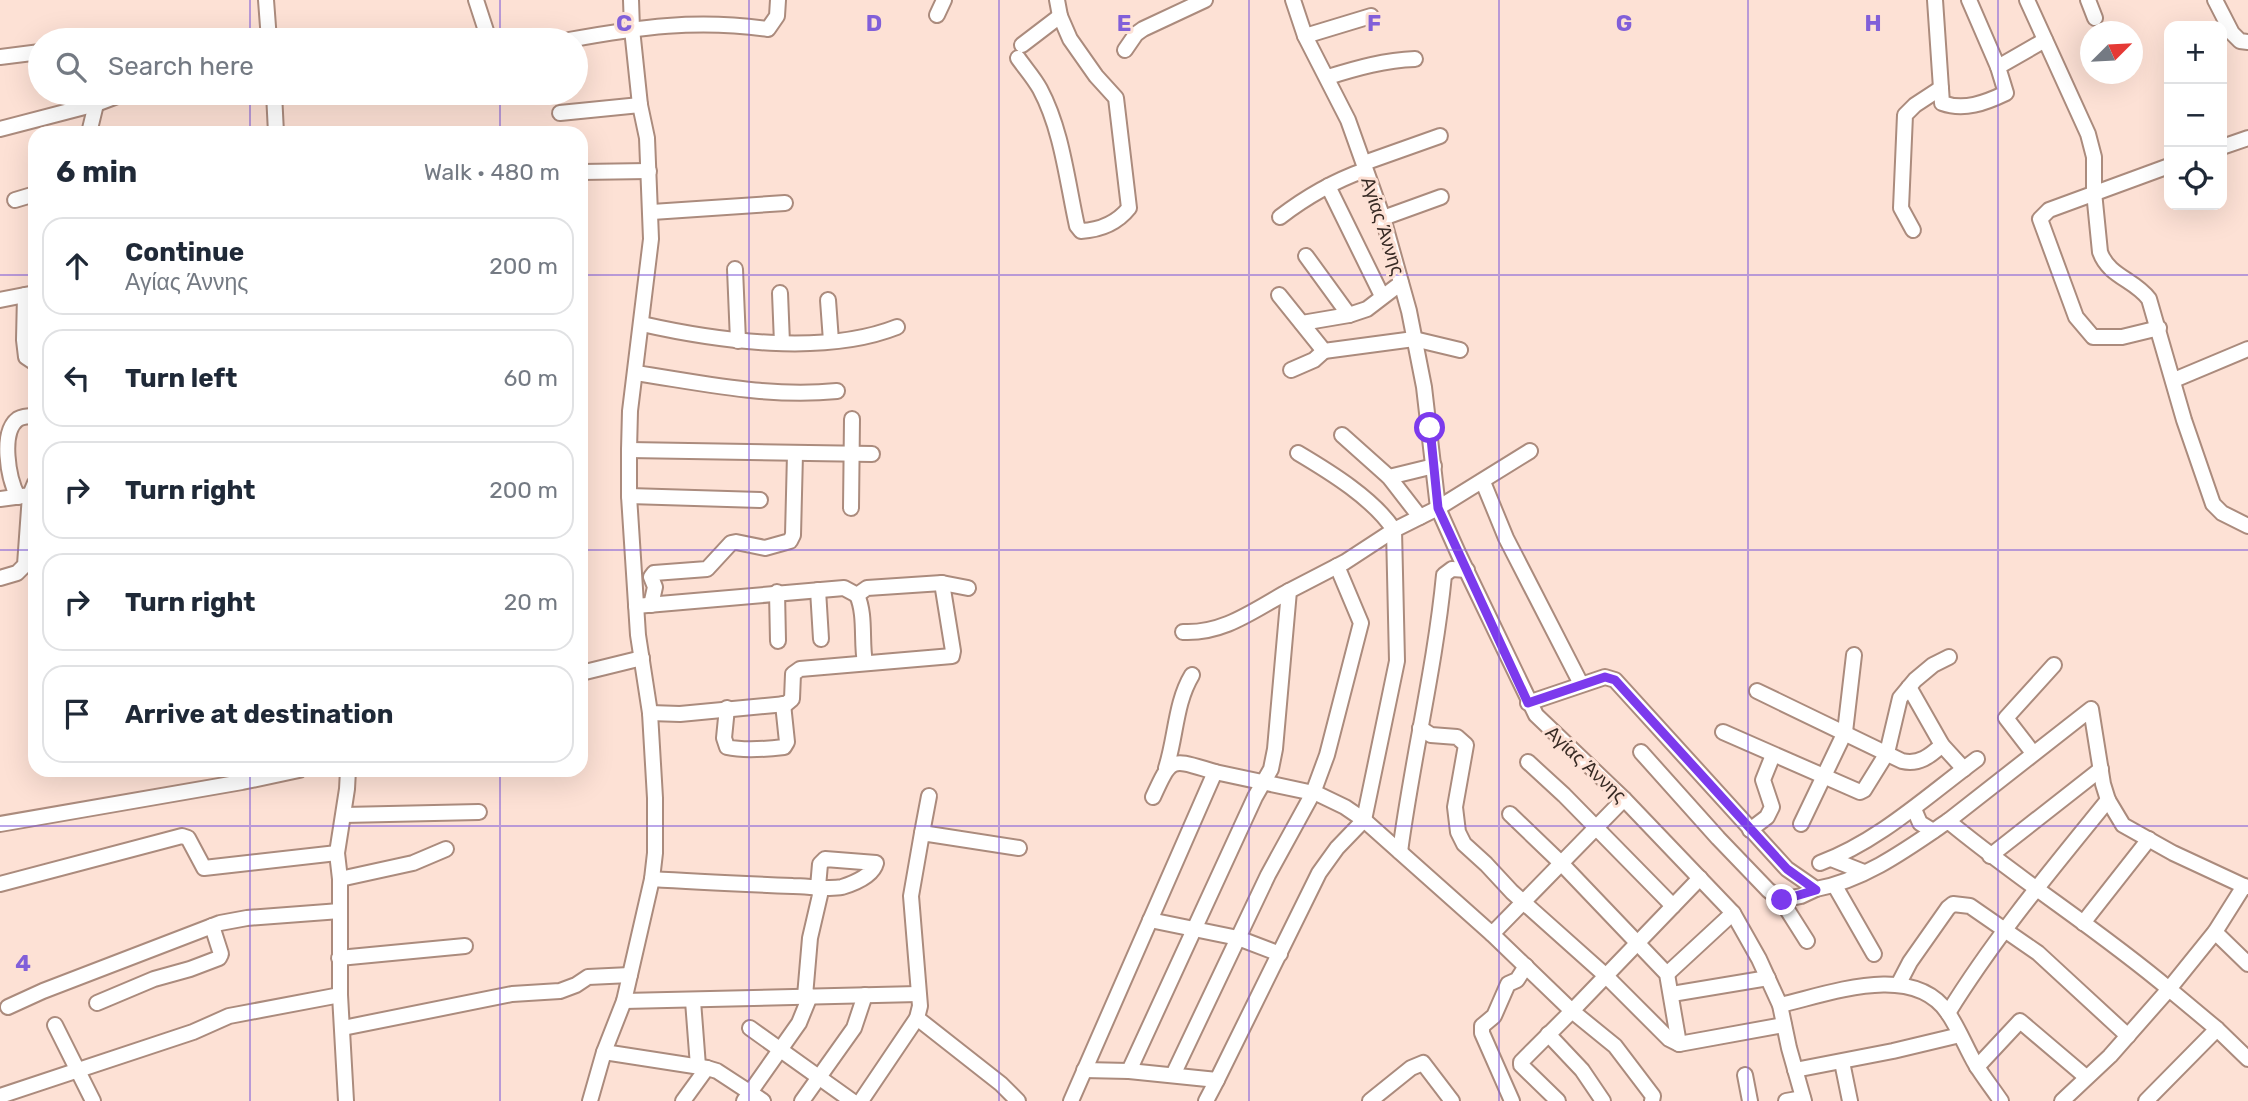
<!DOCTYPE html>
<meta charset="utf-8">
<style>
:root{--surface:#fff;--page:#f6f6f7;--text:#1f2937;--muted:#747a83;--line:#e0e1e3}
body{margin:0;font-family:Rubik,sans-serif;background:var(--page);color:var(--text)}
.controls{position:absolute;right:21px;top:21px;display:grid;overflow:hidden;border-radius:14px;box-shadow:0 7px 28px #0002}
.controls button{width:63px;height:63px;display:grid;place-items:center;padding:0;border:0;border-bottom:2px solid var(--line);background:var(--surface);color:var(--text);font:35px sans-serif}
.compass{position:absolute;left:2080px;top:21px;width:63px;height:63px;border-radius:50%;background:var(--surface);box-shadow:0 7px 28px #0002;rotate:66deg}
.stop{position:absolute;width:21px;height:21px;margin:-16px;border:5px solid #7c3aed;border-radius:50%;background:#fff}
.stop.end{background:#7c3aed;border-color:#fff;box-shadow:0 2px 7px #0008}
.list{margin:0;padding:0;list-style:none}
h2{display:flex;justify-content:space-between;align-items:center;height:91px;margin:0;padding:0 28px;font-size:30px}
h2 small{font-size:23px;font-weight:400;color:var(--muted)}
.list li{display:grid;grid-template-columns:46px 1fr auto;gap:21px;align-items:center;box-sizing:border-box;height:98px;margin:0 14px 14px;padding:0 14px;border:2px solid var(--line);border-radius:21px}
.list b{display:block;font-size:26px;white-space:nowrap}
.list p{margin:0;font-size:23px;white-space:nowrap;color:var(--muted)}
.list em{font-size:23px;font-style:normal;color:var(--muted)}
.icon{flex:none;width:38px;height:38px;fill:none;stroke:currentColor;stroke-width:2;stroke-linecap:round;stroke-linejoin:round}
.map{position:relative;flex:none;width:2248px;height:1101px;overflow:hidden}
.search{position:absolute;background:var(--surface);box-shadow:0 7px 28px #0002;left:28px;top:28px;width:560px;height:77px;display:flex;align-items:center;gap:18px;box-sizing:border-box;padding:0 24px;border-radius:38px;color:var(--muted);font-size:26px}
.panel{position:absolute;background:var(--surface);box-shadow:0 7px 28px #0002;left:28px;top:126px;width:560px;height:651px;border-radius:21px}
.map>svg:first-child{display:block}
</style>
<div class="map">
<svg width="2248" height="1101" viewBox="0 0 2248 1101">
<rect width="100%" height="100%" fill="#fde1d5"/>
<g fill="none" stroke-linecap="round" stroke-linejoin="round">
<g stroke="#ab8b7d" stroke-width="18">
<g id="minor">
<polyline points="266,0 269,40"/>
<polyline points="476,0 489,40"/>
<polyline points="1293,0 1305,36 1348,120 1383,218 1409,311 1424,387 1438,508 1459,555 1536,715 1624,799 1733,913 1759,959 1780,1005 1789,1048 1804,1101"/>
<path d="M1935 0 1942 103C1964 111 1985 103 2006 93L1998 67 2045 40"/>
<polyline points="1969,0 1998,67"/>
<path d="M2027 0 2088 134 2094 157V192L2100 252C2109 277 2134 279 2149 299L2184 420 2213 504 2222 513 2248 526"/>
<polyline points="2088,0 2095,18"/>
<polyline points="2215,0 2232,33 2240,41 2248,42"/>
<polyline points="937,15 944,0"/>
<polyline points="1305,36 1371,16"/>
<path d="M569 40C639 27 696 19 768 29L777 16 778 0"/>
<polyline points="1022,45 1060,16"/>
<polyline points="1125,50 1136,34 1143,29 1205,0"/>
<polyline points="0,57 40,52"/>
<path d="M1018 58C1025 68 1034 78 1040 89 1062 130 1067 181 1077 226L1081 231C1099 230 1117 223 1129 208L1116 98 1096 76 1070 39 1060 16 1057 0"/>
<path d="M1328 77C1357 68 1385 60 1415 59"/>
<polyline points="274,93 276,133"/>
<polyline points="560,113 640,105"/>
<polyline points="0,129 96,104 125,93"/>
<polyline points="89,133 96,104"/>
<polyline points="2222,147 2248,138"/>
<polyline points="1364,163 1440,136"/>
<polyline points="581,172 649,171"/>
<polyline points="1328,186 1382,296"/>
<polyline points="15,200 35,194"/>
<polyline points="652,212 785,203"/>
<path d="M1280 217C1306 197 1334 181 1365 170"/>
<polyline points="1383,218 1441,197"/>
<polyline points="1913,230 1901,208 1905,115 1915,105 1941,88"/>
<polyline points="1306,256 1349,315"/>
<polyline points="735,269 738,341"/>
<polyline points="780,293 782,343"/>
<polyline points="25,295 24,340 26,357 35,363"/>
<polyline points="1279,295 1324,351 1414,339 1460,350"/>
<polyline points="0,300 35,293"/>
<polyline points="828,300 831,341"/>
<polyline points="1302,323 1349,315 1367,309 1401,283"/>
<path d="M642 324C717 341 824 356 897 327"/>
<polyline points="2159,328 2122,337 2093,337 2076,317 2040,219 2049,210 2169,166"/>
<polyline points="1291,370 1314,360 1324,351"/>
<path d="M635 373C703 383 768 398 837 391"/>
<polyline points="2174,380 2248,349"/>
<polyline points="1342,435 1389,477 1420,517"/>
<polyline points="629,450 872,454"/>
<polyline points="1389,477 1434,466"/>
<polyline points="1483,482 1506,538 1581,684"/>
<polyline points="629,496 760,500"/>
<path d="M18 497C8 478 0 432 18 419 23 416 30 416 35 416"/>
<polyline points="0,499 30,495 35,483"/>
<polyline points="851,508 852,419"/>
<polyline points="0,578 17,573 25,565 30,495"/>
<polyline points="818,590 821,639"/>
<polyline points="777,592 778,641"/>
<path d="M857 595C866 615 861 641 865 663"/>
<polyline points="651,605 655,587 651,577 654,573 707,569 731,543 736,542 765,548 790,541 793,535 795,454"/>
<polyline points="636,606 844,588 857,595 867,588 942,583 968,588"/>
<path d="M1183 632C1224 634 1254 610 1289 591"/>
<polyline points="581,673 642,658"/>
<polyline points="1909,687 1942,745 1964,769"/>
<path d="M1757 691 1902 761C1919 765 1930 756 1942 745"/>
<path d="M1528 703 1605 677 1615 680 1787 869 1816 889C1865 880 1907 849 1948 821 2019 880 2098 929 2169 989L2110 1056 2062 1101"/>
<path d="M727 708 724 738 727 747C744 751 767 749 784 747L787 742 783 704"/>
<polyline points="650,713 680,714 786,704 792,699 793,674 800,669 952,656 953,651 942,583"/>
<polyline points="1420,728 1431,735 1457,737 1466,745 1455,807 1458,832 1464,844 1486,864 1512,892 1605,975 1669,1039 1679,1044 1784,1025"/>
<polyline points="1723,732 1860,792 1864,790 1887,753 1900,698 1915,680 1933,665 1949,657"/>
<polyline points="1641,752 1718,838 1768,890 1781,900 1807,941"/>
<polyline points="2033,753 2006,718 2054,665"/>
<polyline points="1528,762 1564,795 1673,906"/>
<path d="M1166 768C1176 738 1175 703 1192 675"/>
<path d="M1153 797C1172 755 1171 759 1215 772"/>
<polyline points="1914,809 1920,823 1933,831"/>
<polyline points="1510,814 1561,863 1667,974 1679,1044"/>
<polyline points="344,815 479,812"/>
<polyline points="1948,821 2091,709 2103,784 2108,800 2123,825 2173,853 2244,886"/>
<polyline points="0,824 242,782 299,770"/>
<polyline points="1801,824 1845,732 1854,655"/>
<polyline points="1750,830 1767,817 1772,807 1763,780 1773,755"/>
<polyline points="922,833 929,796"/>
<path d="M1400 852C1412 760 1435 668 1444 575L1452 569 1467 570"/>
<polyline points="1990,856 2101,769"/>
<polyline points="1831,859 1864,872"/>
<path d="M1820 863C1879 841 1927 796 1977 759"/>
<polyline points="340,879 413,863 446,849"/>
<path d="M652 879C699 882 746 884 793 886 808 886 828 890 842 887 855 883 873 875 876 863L825 859 820 864 818 887 820 895 810 938 805 996"/>
<polyline points="0,884 182,836 188,838 204,868 337,853"/>
<polyline points="1835,886 1874,954"/>
<polyline points="2248,887 2244,886 2215,932 2169,989 2217,1029 2248,1059"/>
<polyline points="1781,900 1801,896 1816,889"/>
<polyline points="1150,920 1238,938 1280,954"/>
<polyline points="2083,923 2149,839"/>
<polyline points="2215,932 2248,964"/>
<polyline points="1492,934 1572,1011 1700,878"/>
<polyline points="339,958 465,946"/>
<polyline points="1667,974 1733,913"/>
<polyline points="1898,985 1910,962 1948,908 1953,904 1970,906 2038,953 2128,1036"/>
<polyline points="1672,994 1768,978"/>
<polyline points="624,1001 918,994"/>
<polyline points="693,1001 698,1066"/>
<polyline points="97,1003 154,979 190,969 219,958 221,954 212,926"/>
<path d="M1780 1005C1829 994 1913 961 1948 1013 1959 1029 1966 1048 1976 1065 1984 1078 1993 1089 2001 1101"/>
<polyline points="8,1007 43,991 220,923 247,918 340,911"/>
<path d="M1948 1013C1995 937 2052 869 2108 800"/>
<polyline points="917,1018 1001,1084 1018,1101"/>
<polyline points="55,1025 93,1101"/>
<polyline points="343,1028 512,994 560,991 576,985 588,977 630,975"/>
<polyline points="750,1028 852,1101"/>
<polyline points="1548,1034 1582,1070 1603,1101"/>
<polyline points="604,1052 707,1068 717,1071 763,1101"/>
<polyline points="1842,1062 1850,1101"/>
<polyline points="1977,1067 2020,1021 2086,1077"/>
<polyline points="1084,1070 1129,1071 1217,1080 1319,873 1337,848 1364,820 1397,661 1394,530 1438,508 1530,451"/>
<polyline points="1795,1070 1893,1051 1960,1035"/>
<path d="M1129 1071 1255 797 1271 769 1275 749 1289 591 1345 562 1394 530C1374 499 1330 472 1298 453"/>
<polyline points="1173,1075 1268,875 1313,793 1327,755 1361,623 1337,566"/>
<polyline points="1745,1075 1750,1101"/>
<polyline points="0,1096 193,1032 229,1016 340,995"/>
<polyline points="346,1101 340,995 340,879 337,853 347,789 348,770"/>
<polyline points="590,1101 604,1052 624,1001 652,879 655,853 655,798 650,713 638,635 629,496 629,450 630,411 651,239 647,138 640,105 632,29 631,0"/>
<polyline points="683,1101 707,1068"/>
<polyline points="744,1101 799,1023 810,996"/>
<polyline points="802,1101 854,1028 865,995"/>
<polyline points="861,1101 917,1018 920,1006 911,896 922,833 1019,848"/>
<polyline points="1071,1101 1215,772 1318,794 1345,807 1364,820 1492,934 1624,799"/>
<polyline points="1206,1101 1217,1080"/>
<polyline points="1370,1101 1411,1068 1423,1063 1452,1101"/>
<polyline points="1512,1101 1482,1033 1482,1026 1494,1016 1508,984 1517,980 1526,966"/>
<polyline points="1558,1101 1521,1065 1521,1062 1572,1011 1615,1046 1653,1096 1652,1101"/>
<polyline points="1786,1101 1803,1098"/>
<polyline points="2146,1101 2217,1029"/>
</g>
</g>
<use href="#minor" stroke="#fff" stroke-width="14"/>
</g>
<g fill="none" stroke-linecap="round" stroke-linejoin="round">
<polyline stroke="#7c3aed" stroke-width="9" points="1430,428 1438,508 1528,703 1605,677 1615,680 1787,869 1816,890 1782,900"/>
</g>
<path fill="none" stroke="#815fd9" stroke-width="2" stroke-opacity="0.55" d="M250 0V40M500 0V40M749 0V1101M999 0V1101M1249 0V1101M1499 0V1101M1748 0V1101M1998 0V1101M250 93V133M500 93V133M0 275H35M581 275H2248M0 550H35M581 550H2248M250 770V1101M500 770V1101M0 826H2248"/>
<g text-anchor="middle" dominant-baseline="central" stroke-width="6" stroke-linejoin="round" paint-order="stroke">
<g font-size="19" fill="#372a24" stroke="#fde1d5">
<text transform="translate(1383 226) rotate(72)">Αγίας Άννης</text>
<text transform="translate(1586 764) rotate(43)">Αγίας Άννης</text>
</g>
</g>
<g font-size="23" text-anchor="middle" font-weight="bold" fill="#815fd9" stroke="#fde1d5" stroke-width="6" stroke-linejoin="round" paint-order="stroke">
<text x="624" y="31">C</text>
<text x="874" y="31">D</text>
<text x="1124" y="31">E</text>
<text x="1374" y="31">F</text>
<text x="1624" y="31">G</text>
<text x="1873" y="31">H</text>
<text x="23" y="971">4</text>
</g>
</svg>
<div class="controls">
<button>+</button>
<button>−</button>
<button><svg class="icon" aria-label="locate" viewBox="0 0 24 24"><circle cx="12" cy="12" r="6"/><path d="M12 2v4M12 18v4M2 12h4M18 12h4"/></svg></button>
</div>
<svg class="compass" viewBox="-18 -18 36 36"><path d="M0-13l5 13h-10z" fill="#e53935"/><path d="M0 13l5-13h-10z" fill="#747a83"/></svg>
<div class="stop" style="left:1430px;top:428px"></div>
<div class="stop end" style="left:1782px;top:900px"></div>
<div class="search"><svg class="icon" aria-label="search" viewBox="0 0 24 24"><circle cx="10" cy="10" r="6"/><path d="M15 15l6 6"/></svg>Search here</div>
<section class="panel">
<h2>6 min<small>Walk · 480 m</small></h2>
<ul class="list">
<li><svg class="icon" aria-label="ahead" viewBox="0 0 24 24"><path d="M12 20V5M6 11l6-6 6 6"/></svg><div><b>Continue</b><p>Αγίας Άννης</p></div><em>200 m</em></li>
<li><svg class="icon" aria-label="left" viewBox="0 0 24 24"><path d="M17 20v-9H6M10 6l-5 5 5 5"/></svg><div><b>Turn left</b></div><em>60 m</em></li>
<li><svg class="icon" aria-label="right" viewBox="0 0 24 24"><path d="M7 20v-9h11M14 6l5 5-5 5"/></svg><div><b>Turn right</b></div><em>200 m</em></li>
<li><svg class="icon" aria-label="right" viewBox="0 0 24 24"><path d="M7 20v-9h11M14 6l5 5-5 5"/></svg><div><b>Turn right</b></div><em>20 m</em></li>
<li><svg class="icon" aria-label="arrive" viewBox="0 0 24 24"><path d="M6 21V4h12l-3 4 3 4H6"/></svg><div><b>Arrive at destination</b></div></li>
</ul>
</section>
</div>
